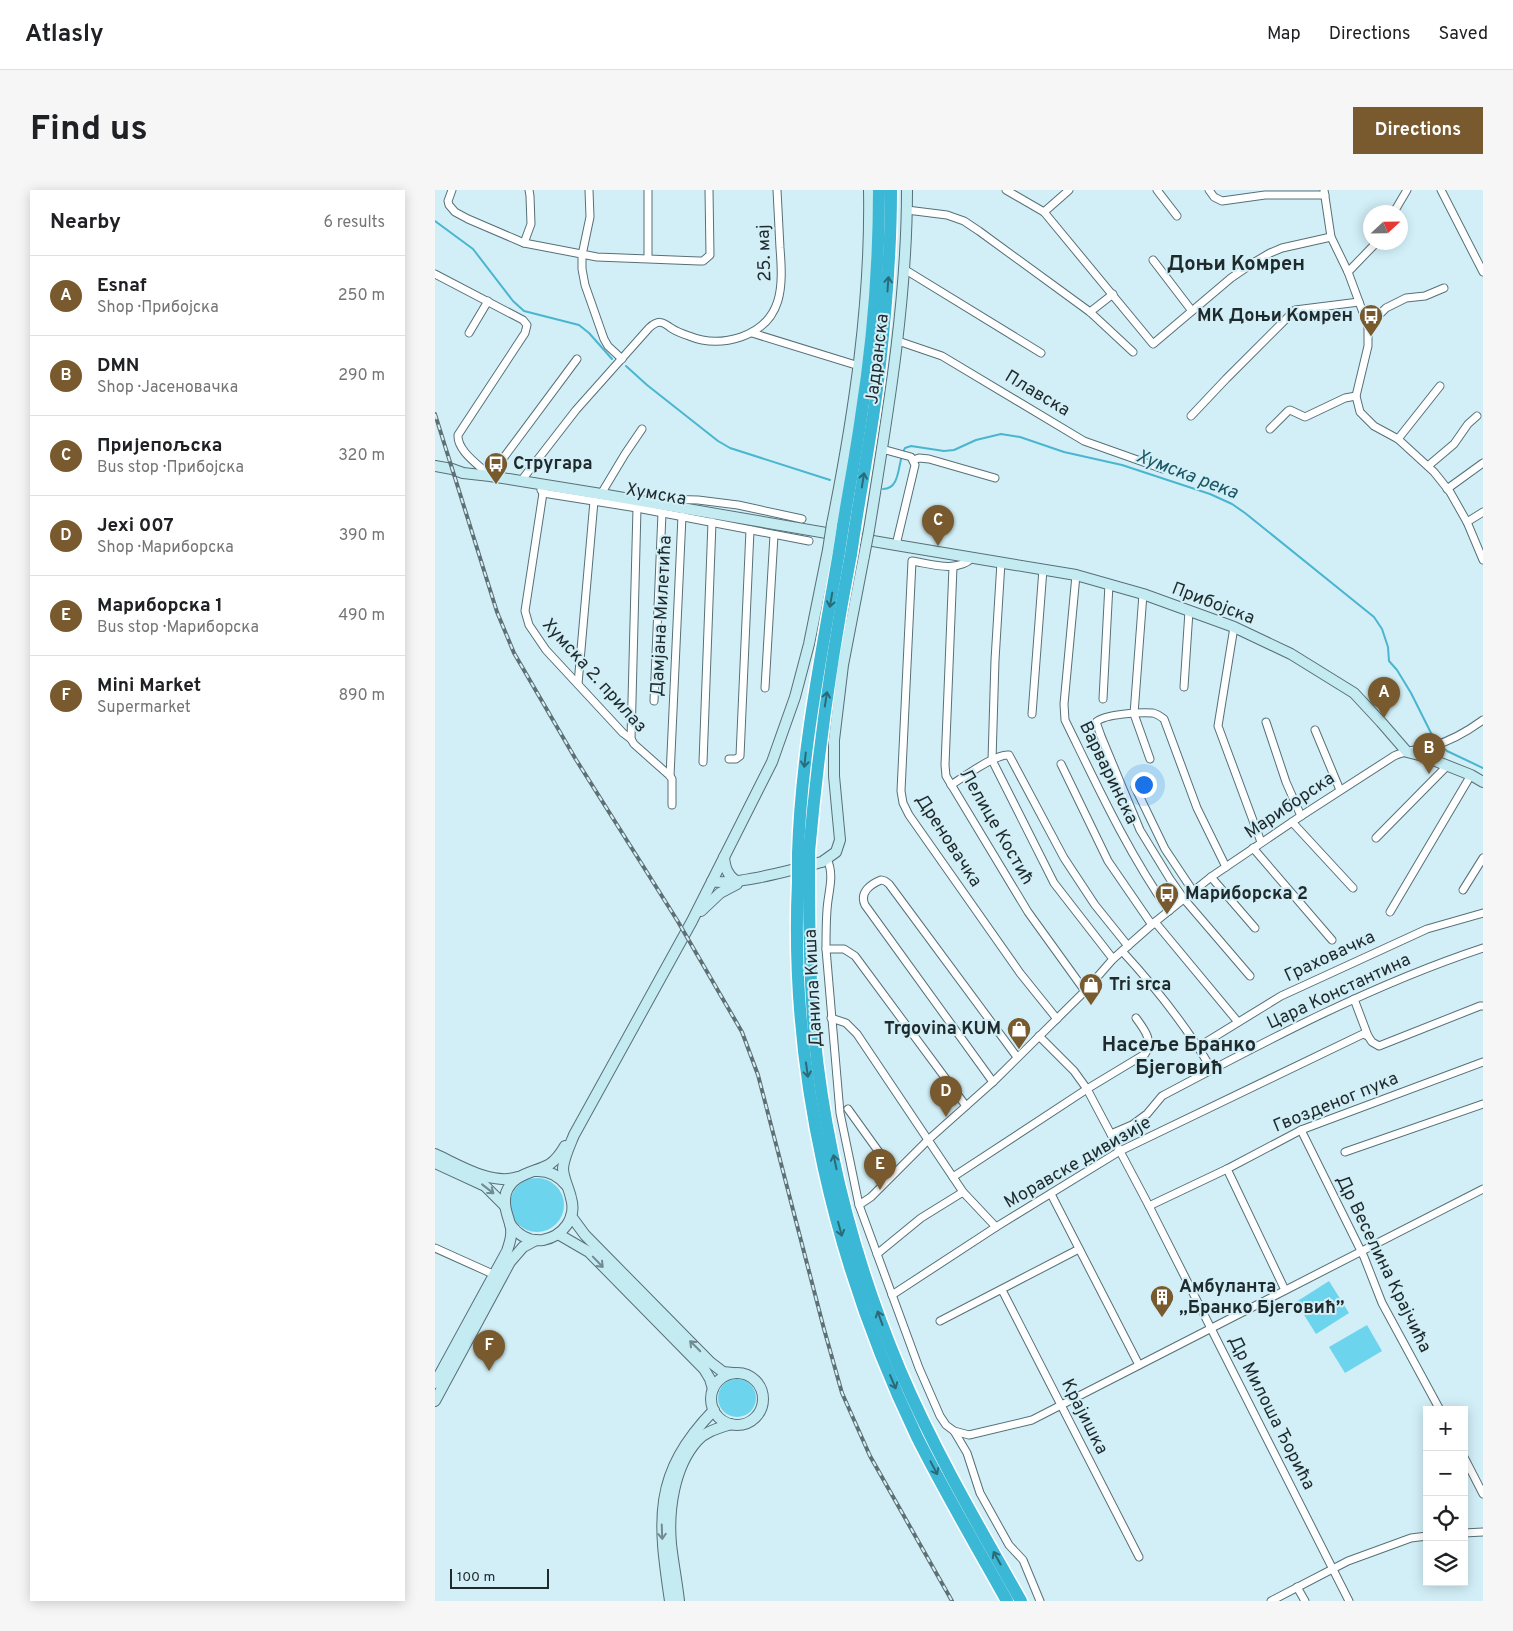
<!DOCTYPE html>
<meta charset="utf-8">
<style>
:root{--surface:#fff;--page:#f6f6f6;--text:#202124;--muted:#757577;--line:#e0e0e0;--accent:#785a2e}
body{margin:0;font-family:Overpass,sans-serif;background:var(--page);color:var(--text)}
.controls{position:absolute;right:15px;bottom:15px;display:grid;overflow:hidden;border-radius:0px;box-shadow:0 2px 12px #0003}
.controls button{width:45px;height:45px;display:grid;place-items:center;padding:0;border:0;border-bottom:1px solid var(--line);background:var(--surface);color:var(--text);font:25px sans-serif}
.compass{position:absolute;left:928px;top:15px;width:45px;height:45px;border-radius:50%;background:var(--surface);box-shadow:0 2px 12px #0003;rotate:68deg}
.scale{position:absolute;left:15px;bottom:12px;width:99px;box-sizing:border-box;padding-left:5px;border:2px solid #1f2a2d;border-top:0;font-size:14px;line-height:18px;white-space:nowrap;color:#1f2a2d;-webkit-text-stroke:4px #d2eff7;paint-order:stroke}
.you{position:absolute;left:708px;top:594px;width:18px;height:18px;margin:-12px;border:4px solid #fff;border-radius:50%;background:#1a73e8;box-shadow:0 0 0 8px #1a73e833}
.badge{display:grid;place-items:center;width:32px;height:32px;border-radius:50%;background:var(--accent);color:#fff;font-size:16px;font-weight:700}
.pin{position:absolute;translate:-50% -41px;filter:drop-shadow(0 1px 2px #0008)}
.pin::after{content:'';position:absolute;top:26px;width:18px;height:15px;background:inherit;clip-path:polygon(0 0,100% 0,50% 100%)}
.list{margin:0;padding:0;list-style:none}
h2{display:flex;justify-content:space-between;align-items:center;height:65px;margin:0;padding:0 20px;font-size:21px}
h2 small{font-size:16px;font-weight:400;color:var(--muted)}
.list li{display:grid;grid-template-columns:32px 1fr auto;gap:15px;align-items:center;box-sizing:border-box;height:80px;padding:0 20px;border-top:1px solid var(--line)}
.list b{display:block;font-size:19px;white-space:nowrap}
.list p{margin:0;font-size:16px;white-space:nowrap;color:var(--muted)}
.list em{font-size:16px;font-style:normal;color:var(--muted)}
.icon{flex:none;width:28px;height:28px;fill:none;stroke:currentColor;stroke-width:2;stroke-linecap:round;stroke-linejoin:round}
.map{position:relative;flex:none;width:1048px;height:1411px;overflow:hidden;border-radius:0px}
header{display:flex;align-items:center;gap:30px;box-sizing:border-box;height:70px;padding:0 25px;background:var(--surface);border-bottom:1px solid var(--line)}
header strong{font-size:24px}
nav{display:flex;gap:28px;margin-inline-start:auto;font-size:18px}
.intro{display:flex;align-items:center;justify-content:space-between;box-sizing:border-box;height:120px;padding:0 30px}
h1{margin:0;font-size:35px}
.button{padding:12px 22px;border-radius:0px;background:var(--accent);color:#fff;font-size:18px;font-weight:700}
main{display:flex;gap:30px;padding:0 30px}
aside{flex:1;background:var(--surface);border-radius:0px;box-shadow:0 2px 12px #0003}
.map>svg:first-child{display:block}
</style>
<header>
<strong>Atlasly</strong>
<nav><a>Map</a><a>Directions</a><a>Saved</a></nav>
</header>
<div class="intro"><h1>Find us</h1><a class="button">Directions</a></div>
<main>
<aside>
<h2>Nearby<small>6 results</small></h2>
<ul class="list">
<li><span class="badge">A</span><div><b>Esnaf</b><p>Shop · Прибојска</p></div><em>250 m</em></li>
<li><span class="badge">B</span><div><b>DMN</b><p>Shop · Јасеновачка</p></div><em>290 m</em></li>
<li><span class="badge">C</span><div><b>Пријепољска</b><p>Bus stop · Прибојска</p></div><em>320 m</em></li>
<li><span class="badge">D</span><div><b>Jexi 007</b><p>Shop · Мариборска</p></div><em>390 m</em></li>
<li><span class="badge">E</span><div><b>Мариборска 1</b><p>Bus stop · Мариборска</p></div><em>490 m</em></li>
<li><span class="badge">F</span><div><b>Mini Market</b><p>Supermarket</p></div><em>890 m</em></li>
</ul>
</aside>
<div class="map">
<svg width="1048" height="1411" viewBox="0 0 1048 1411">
<rect width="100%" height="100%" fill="#d2eff7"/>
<g fill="#6dd4ee">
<circle cx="102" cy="1015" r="27"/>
<polygon points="894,1091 914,1123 881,1144 861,1112"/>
<polygon points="932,1135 947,1161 910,1183 894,1157"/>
<circle cx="302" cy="1208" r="19"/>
</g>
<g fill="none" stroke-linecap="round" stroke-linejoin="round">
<g stroke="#4ab5cf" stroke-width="2">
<polyline points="0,31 38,59 78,111 89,121 144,135 154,143 177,169"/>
<polyline points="191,176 212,195 283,251 295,258 395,290"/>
<path d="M448 299C467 299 462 270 470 258L476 256 509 261 519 260 541 250 566 244 585 247 629 262 687 275 775 304 797 314 810 323 939 427 947 439 953 457 954 471 962 480 976 503 999 549 1002 552"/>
<polyline points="1006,556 1012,561 1048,578"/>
</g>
<g stroke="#577077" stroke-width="9">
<g id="street">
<polyline points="17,0 13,11 14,15 20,22 33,29 89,53 162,67 264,71 268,71 275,65 274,0"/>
<polyline points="154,0 155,27 147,65 147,79 150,95 169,149 173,156 187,169"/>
<polyline points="213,0 213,68"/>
<polyline points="571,0 609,22 718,154 796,88 818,73 835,63 847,58 896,47"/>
<polyline points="722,0 742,26"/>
<polyline points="774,0 779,7 787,11 830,5 890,5"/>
<polyline points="889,0 896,47 913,82 933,136 933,156 921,206 925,222 939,236 963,249 999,282 1015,302 1032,332 1048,370"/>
<polyline points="1006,0 1048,82"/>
<polyline points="472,20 512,25 529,31 544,41 655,122 698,162"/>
<polyline points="609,22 634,0"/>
<polyline points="959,22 972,0"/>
<polyline points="89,53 96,34 95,6 94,0"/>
<polyline points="718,70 757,121"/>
<polyline points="469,79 606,163"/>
<polyline points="913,82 942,52"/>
<path d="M0 84 88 130 92 135 90 143 23 245C22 261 44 275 55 286L142 169"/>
<polyline points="655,122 678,104"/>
<polyline points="933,136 951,118 971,108 990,106 1009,98"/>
<polyline points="34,143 53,111"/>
<polyline points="317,143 424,176"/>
<polyline points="463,151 507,166 649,251 728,279"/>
<polyline points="756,226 791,189 860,120 924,112"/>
<polyline points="835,239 853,221 855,220 870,227 910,208 921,206"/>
<polyline points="963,249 1005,196"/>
<polyline points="447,259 476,267 480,275 461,355"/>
<polyline points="478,270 484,268 494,269 560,288"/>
<polyline points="993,276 1019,254 1033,234 1042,226"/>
<path d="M86 291 141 220 214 138C223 130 227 131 236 138 242 142 248 144 254 146 271 153 288 153 306 147 349 132 348 96 345 58 344 38 343 19 342 0"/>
<polyline points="1012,299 1048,273"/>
<polyline points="106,300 108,303 202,318 374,351"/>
<polyline points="108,303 90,421 94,435 111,460 188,543 196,549 199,554 235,586 237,589 237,615"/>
<polyline points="166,304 190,264 207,239"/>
<polyline points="220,313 227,309 263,310 303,315 367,329"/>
<polyline points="1032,332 1048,322"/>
<path d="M537 368C522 383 496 374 477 371L466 601 468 613 474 625 585 783 622 829"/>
<polyline points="566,372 560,470 557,570 619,693 678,769"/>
<polyline points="518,377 510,575 511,586 593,722 650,801"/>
<path d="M641 385 629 514 630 530C662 595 692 661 734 721"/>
<polyline points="708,404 699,524 715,569"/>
<polyline points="799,437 783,536 826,652"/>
<polyline points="143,494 159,311"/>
<polyline points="749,497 754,421"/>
<polyline points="330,498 339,345"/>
<polyline points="668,509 674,394"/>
<polyline points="219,511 227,323"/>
<polyline points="597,524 608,379"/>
<polyline points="831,532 851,592 866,626"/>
<polyline points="880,540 905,600"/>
<polyline points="196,549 202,318"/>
<polyline points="294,569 301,569 305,566 315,340"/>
<polyline points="268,572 277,332"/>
<polyline points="626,574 673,671 717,735"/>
<polyline points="235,586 247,326"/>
<path d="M516 595C529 587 561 563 574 565L629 668 660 715 693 756"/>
<polyline points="700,597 730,659 758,701"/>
<polyline points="857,632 918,698"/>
<polyline points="941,648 1012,576"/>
<polyline points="818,658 897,750"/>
<path d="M392 669C400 686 393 702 392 720 391 733 391 746 391 759L405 923 424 1015 484 1178 505 1226 511 1235 519 1241 532 1263 545 1303 574 1355 588 1370 605 1411"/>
<path d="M791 677 762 618 729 529C725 526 722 524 718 523 705 522 670 524 661 532L666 546 705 640 735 689 749 709 815 786"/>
<polyline points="776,687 820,738"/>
<polyline points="1028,700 1048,668"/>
<polyline points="955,722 1036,585"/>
<polyline points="720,732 803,832"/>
<polyline points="391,759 409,759 420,766 531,916"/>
<path d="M687 761C721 798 752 837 777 880"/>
<polyline points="919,809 933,846 937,852 944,856 1045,816 1048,816"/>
<polyline points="396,828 411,833 422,844 528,1002 561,1037"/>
<polyline points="604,846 639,881 652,899 714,1016 914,1411"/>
<polyline points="763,857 846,806 992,739 1048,723"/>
<path d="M558 892 430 715C424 702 436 694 446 690L450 691 454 694 582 867"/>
<polyline points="413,919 459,983"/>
<polyline points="866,940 929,1067 947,1113 1005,1220"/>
<path d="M676 944 697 935 712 924 727 906C831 851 936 795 1048 758"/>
<polyline points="910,962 1048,914"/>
<polyline points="792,979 850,1100"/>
<path d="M518 987 652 899 710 864C719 851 709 839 701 828"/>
<polyline points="616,1004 704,1175"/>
<path d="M424 1015 436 1007 493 950 558 892 650 801 678 769 720 732 776 687 866 626 959 566C971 560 985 560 998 556 1015 551 1033 541 1048 530"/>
<polyline points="714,1016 792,979 866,940 1048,872"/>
<polyline points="0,1058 60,1085"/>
<polyline points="442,1064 486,1028 528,1002"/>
<polyline points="567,1100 704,1367"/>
<polyline points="457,1105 561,1037 685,961 928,844 933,846"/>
<polyline points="505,1131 644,1059"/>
<polyline points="519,1241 534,1245 597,1230 1048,999"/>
<polyline points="1029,1267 1048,1304"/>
<polyline points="1029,1343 1048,1342"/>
<polyline points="862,1397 870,1411"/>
<polyline points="836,1411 913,1371 976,1348 992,1346"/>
</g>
</g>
<g stroke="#577077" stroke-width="12">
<g id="secondary">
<polyline points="0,276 17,279 28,283 55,286 166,304 461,355 641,385 708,404 799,437 856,464 919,503 946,532 972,562 988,566 1036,585 1048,592"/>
<path d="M397 334C419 224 436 112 434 0"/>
<path d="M434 340C452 228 472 114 472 0"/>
<path d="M289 667C290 677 292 685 301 691"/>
<path d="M277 691C298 697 364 678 387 672L401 662 405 650 399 586V550L408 475 429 366"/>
<polyline points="266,721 285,703 302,694"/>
<path d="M0 964C24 975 57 996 83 987"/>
<polyline points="0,973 50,996 70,1016"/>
<path d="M100 981C113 980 123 985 131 995"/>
<polyline points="136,1026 150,1045 275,1172 288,1182 298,1183"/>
<path d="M75 1034C83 1045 94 1052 108 1050 128 1046 142 1028 136 1008 134 998 128 988 128 978 129 967 135 955 139 945L257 731 337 572 360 507 374 454 393 360"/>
<polyline points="123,1044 154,1062 269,1179 275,1189 278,1199"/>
<circle cx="302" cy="1209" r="26"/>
<path d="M0 1193 72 1061C75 1052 78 1043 75 1034 72 1023 68 1015 71 1003 78 983 99 983 115 974 122 969 126 963 130 956"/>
<polyline points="0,1211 75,1072 88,1057 101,1050"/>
<path d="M235 1411C223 1330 217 1284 279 1220"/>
<path d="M244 1411C242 1392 238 1373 236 1354 233 1320 239 1277 262 1251 271 1241 284 1238 296 1234"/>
</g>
</g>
<g stroke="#fff" stroke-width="15">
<g id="highway">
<path d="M408 336C414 299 421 263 426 227 438 152 444 76 444 0"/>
<path d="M420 338C428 286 438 235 444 183 451 122 456 61 456 0"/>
<path d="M374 662C383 561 397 463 416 364"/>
<path d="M363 664C366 562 387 462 404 362"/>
<path d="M374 688C374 740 375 791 379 842 390 957 420 1073 465 1180 499 1260 543 1335 586 1411"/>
<path d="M363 691C354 881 400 1076 482 1247 510 1303 542 1357 572 1411"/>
</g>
</g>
<use href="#street" stroke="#fff" stroke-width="7"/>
<use href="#secondary" stroke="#c4eaf2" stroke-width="10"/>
<use href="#highway" stroke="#3bb8d5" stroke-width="12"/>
<g stroke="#5f7075" stroke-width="4">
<polyline id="rail" points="0,224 62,422 79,463 140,568 242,730 307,842 323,885 389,1139 407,1203 435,1266 517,1411"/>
</g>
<use href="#rail" stroke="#d2eff7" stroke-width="2" stroke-dasharray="5.5" stroke-linecap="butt"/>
<g stroke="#577077" stroke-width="12" stroke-linecap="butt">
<g id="secondary-bridge">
<polyline points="393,360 397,334"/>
<polyline points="429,366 434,340"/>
</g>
</g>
<g stroke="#fff" stroke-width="15" stroke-linecap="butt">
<g id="highway-bridge">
<polyline points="404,362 408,336"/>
<polyline points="416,364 420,338"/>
<polyline points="374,688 374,662"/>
<polyline points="363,691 363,664"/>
</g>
</g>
<use href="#secondary-bridge" stroke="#c4eaf2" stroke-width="10"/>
<use href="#highway-bridge" stroke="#3bb8d5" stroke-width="12"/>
</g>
<defs><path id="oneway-shaft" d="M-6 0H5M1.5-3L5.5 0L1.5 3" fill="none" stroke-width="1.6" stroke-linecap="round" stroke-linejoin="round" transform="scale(1.25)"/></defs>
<g stroke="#2c6a79">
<use href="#oneway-shaft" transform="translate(453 94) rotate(-86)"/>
<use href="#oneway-shaft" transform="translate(428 290) rotate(-81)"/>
<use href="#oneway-shaft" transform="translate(396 410) rotate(100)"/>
<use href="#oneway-shaft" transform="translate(391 509) rotate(-81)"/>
<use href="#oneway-shaft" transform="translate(370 570) rotate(96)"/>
<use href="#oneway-shaft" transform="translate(372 880) rotate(82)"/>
<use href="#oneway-shaft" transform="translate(400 972) rotate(-102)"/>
<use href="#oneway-shaft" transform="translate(405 1039) rotate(75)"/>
<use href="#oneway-shaft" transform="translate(445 1128) rotate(-110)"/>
<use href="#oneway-shaft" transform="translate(458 1192) rotate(67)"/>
<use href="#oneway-shaft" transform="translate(499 1278) rotate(62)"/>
<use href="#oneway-shaft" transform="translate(562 1368) rotate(-119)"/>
</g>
<g stroke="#728a90">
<use href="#oneway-shaft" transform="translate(53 999) rotate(38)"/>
<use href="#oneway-shaft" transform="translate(163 1072) rotate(46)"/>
<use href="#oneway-shaft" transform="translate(260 1156) rotate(-135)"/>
<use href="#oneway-shaft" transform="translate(227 1342) rotate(88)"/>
</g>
<defs>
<g id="bus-pin" transform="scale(1.25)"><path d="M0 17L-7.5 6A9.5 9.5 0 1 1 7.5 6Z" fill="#785a2e" stroke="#d2eff7"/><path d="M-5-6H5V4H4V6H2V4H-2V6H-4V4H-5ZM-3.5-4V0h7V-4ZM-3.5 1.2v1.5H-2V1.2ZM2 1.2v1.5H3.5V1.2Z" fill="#fff"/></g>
<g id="shop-pin" transform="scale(1.25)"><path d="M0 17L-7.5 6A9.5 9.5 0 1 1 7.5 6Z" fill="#785a2e" stroke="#d2eff7"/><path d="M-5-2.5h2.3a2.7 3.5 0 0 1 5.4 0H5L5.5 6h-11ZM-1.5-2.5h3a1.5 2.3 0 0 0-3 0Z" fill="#fff"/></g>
<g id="building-pin" transform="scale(1.25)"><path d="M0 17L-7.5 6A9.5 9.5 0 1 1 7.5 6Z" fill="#785a2e" stroke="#d2eff7"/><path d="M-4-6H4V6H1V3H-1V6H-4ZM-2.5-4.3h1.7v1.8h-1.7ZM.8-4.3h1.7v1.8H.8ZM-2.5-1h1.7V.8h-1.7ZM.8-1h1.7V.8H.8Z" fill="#fff"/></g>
</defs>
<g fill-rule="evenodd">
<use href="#bus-pin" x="936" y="126"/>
<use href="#bus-pin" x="61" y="274"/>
<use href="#bus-pin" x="732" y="704"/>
<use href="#shop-pin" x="656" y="795"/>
<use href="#shop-pin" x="584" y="839"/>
<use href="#building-pin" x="727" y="1107"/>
</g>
<g text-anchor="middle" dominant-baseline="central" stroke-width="4" stroke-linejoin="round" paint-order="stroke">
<g font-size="18" fill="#1f2a2d" stroke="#d2eff7">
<text transform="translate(330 63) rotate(-92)">25. мај</text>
<text transform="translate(443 169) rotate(-83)">Јадранска</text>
<text transform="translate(602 204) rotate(31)">Плавска</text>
<text transform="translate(221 305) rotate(10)">Хумска</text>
<text transform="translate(778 414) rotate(21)">Прибојска</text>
<text transform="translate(227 426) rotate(-87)">Дамјана Милетића</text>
<text transform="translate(159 486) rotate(48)">Хумска 2. прилаз</text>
<text transform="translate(673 583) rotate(64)">Варваринска</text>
<text transform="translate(855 616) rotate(-34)">Мариборска</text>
<text transform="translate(561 637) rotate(60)">Лелице Костић</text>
<text transform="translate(513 651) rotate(57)">Дреновачка</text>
<text transform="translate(895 767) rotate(-25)">Граховачка</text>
<text transform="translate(379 798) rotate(-93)">Данила Киша</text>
<text transform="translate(904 802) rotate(-25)">Цара Константина</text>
<text transform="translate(901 913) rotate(-22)">Гвозденог пука</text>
<text transform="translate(643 973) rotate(-30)">Моравске дивизије</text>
<text transform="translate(948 1074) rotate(64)">Др Веселина Крајчића</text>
<text transform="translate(836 1223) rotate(63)">Др Милоша Ђорића</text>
<text transform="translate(649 1227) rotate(63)">Крајишка</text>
</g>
<g font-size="18" font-weight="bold" fill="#1f2a2d" stroke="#d2eff7" text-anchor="start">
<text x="918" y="126" text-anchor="end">МК Доњи Комрен</text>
<text x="78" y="274">Стругара</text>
<text x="750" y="704">Мариборска 2</text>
<text x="674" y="795">Tri srca</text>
<text x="566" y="839" text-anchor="end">Trgovina KUM</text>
<text x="744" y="1097">Амбуланта<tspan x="744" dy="21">„Бранко Бјеговић”</tspan></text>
</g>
<g font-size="19" font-style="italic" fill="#1b5764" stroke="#d2eff7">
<text transform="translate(752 285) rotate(21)">Хумска река</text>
</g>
<g font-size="20" font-weight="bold" fill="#1f2a2d" stroke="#d2eff7">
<text x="801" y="75">Доњи Комрен</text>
<text x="744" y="856">Насеље Бранко<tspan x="744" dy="23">Бјеговић</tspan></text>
</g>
</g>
</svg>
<div class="controls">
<button>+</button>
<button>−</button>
<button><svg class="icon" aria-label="locate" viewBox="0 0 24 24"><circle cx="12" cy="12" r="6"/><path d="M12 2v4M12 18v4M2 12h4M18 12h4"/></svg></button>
<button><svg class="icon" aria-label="layers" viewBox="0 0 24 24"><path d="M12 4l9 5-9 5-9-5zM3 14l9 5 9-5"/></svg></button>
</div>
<svg class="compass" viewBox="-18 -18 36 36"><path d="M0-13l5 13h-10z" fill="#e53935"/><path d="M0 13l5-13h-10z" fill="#757577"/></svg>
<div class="scale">100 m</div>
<div class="you"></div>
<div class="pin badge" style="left:949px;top:528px">A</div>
<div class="pin badge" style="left:994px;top:584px">B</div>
<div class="pin badge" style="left:503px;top:356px">C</div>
<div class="pin badge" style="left:511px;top:927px">D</div>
<div class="pin badge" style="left:445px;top:1000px">E</div>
<div class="pin badge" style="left:54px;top:1181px">F</div>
</div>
</main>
